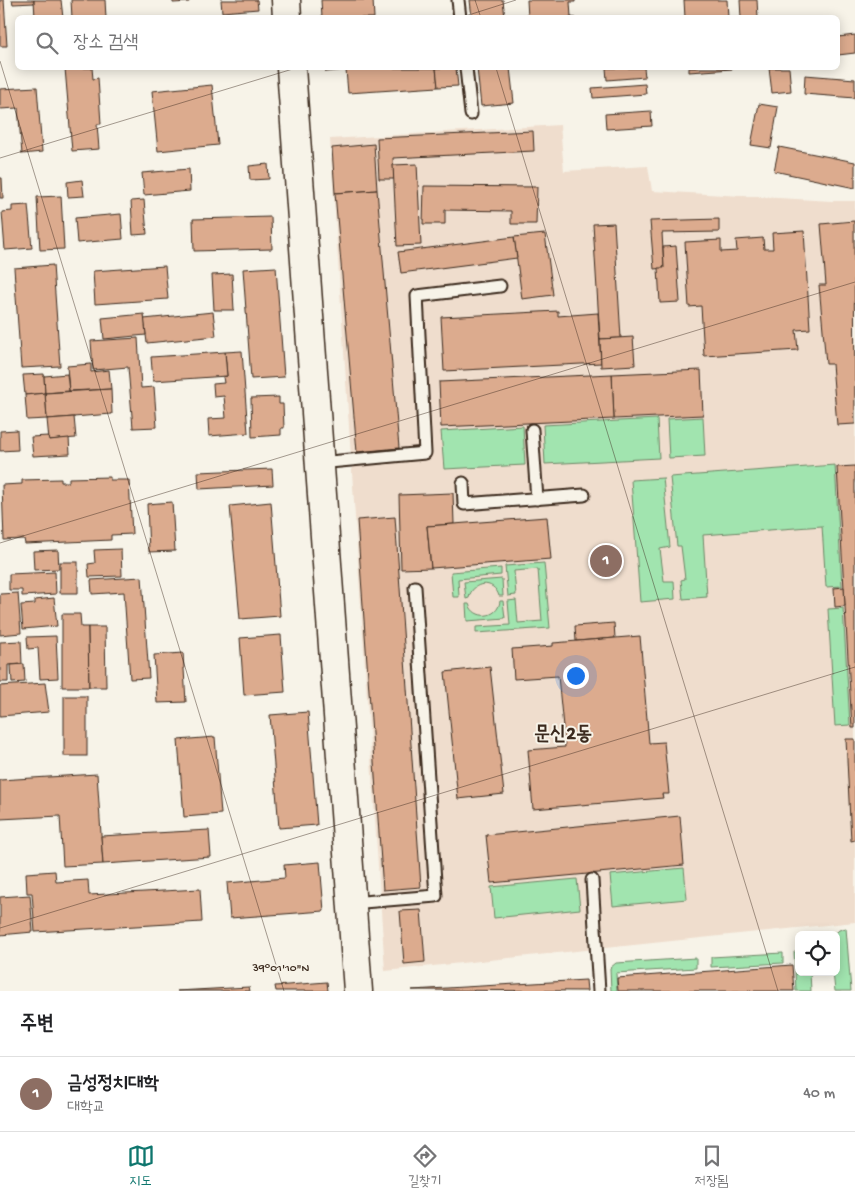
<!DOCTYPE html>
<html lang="ko">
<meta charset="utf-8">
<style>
:root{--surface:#fff;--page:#f2f2f2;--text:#202124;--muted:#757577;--line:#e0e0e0;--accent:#0f766e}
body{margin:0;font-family:"Gochi Hand","Poor Story",sans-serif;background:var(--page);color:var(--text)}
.controls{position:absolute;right:15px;bottom:15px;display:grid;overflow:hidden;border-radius:8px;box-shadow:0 2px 12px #0003}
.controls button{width:45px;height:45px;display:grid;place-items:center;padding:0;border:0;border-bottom:1px solid var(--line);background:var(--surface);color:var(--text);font:25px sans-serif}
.you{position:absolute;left:575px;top:675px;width:18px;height:18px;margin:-12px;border:4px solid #fff;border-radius:50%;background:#1a73e8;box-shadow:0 0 0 8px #1a73e833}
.badge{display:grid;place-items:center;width:32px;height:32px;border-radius:50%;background:var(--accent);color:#fff;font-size:16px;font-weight:700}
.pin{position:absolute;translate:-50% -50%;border:2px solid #fff;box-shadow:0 1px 5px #0006}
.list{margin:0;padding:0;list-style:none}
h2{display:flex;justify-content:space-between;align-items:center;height:65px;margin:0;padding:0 20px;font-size:21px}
h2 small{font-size:16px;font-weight:400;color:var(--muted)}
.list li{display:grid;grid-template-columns:32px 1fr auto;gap:15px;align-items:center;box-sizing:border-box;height:75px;padding:0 20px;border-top:1px solid var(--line)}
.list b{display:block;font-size:19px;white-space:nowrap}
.list p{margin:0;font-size:16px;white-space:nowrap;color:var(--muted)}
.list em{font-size:16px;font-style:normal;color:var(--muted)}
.icon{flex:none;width:28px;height:28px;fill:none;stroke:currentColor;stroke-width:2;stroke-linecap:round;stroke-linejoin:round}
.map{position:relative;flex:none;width:855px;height:991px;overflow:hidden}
.search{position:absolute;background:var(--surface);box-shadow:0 2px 12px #0003;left:15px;right:15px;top:15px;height:55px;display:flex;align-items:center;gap:12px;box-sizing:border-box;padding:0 18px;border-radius:8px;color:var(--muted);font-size:19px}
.sheet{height:140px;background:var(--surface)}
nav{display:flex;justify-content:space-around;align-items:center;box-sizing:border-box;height:70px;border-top:1px solid var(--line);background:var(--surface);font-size:14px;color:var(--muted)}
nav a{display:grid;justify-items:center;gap:2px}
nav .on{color:var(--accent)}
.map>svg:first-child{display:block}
</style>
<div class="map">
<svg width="855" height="991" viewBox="0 0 855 991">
<rect width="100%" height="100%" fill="#f7f3e8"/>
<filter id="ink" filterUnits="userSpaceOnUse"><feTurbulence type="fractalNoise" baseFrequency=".02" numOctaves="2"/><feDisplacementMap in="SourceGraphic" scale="10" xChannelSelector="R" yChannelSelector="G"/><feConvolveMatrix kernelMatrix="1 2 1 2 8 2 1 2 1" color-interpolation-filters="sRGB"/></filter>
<g filter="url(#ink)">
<polygon fill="#efddcd" points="560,125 564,171 648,166 652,191 832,201 855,201 855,922 385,971 330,139"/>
<g fill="#a1e4af" stroke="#6e8766">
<polygon points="703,417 705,456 669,458 667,419"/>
<polygon points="657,419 659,458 545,464 543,425"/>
<polygon points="523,426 525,465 444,469 441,431"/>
<polygon points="835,465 842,586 826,587 822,526 703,535 707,597 683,599 681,580 685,579 681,546 677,546 670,477"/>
<polygon points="663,478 670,547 660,549 664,581 674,581 675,599 640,602 631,480"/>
<polygon points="544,563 550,628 476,633 476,627 510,625 508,601 516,600 518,623 542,621 538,569 514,571 516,595 508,596 505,566"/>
<polygon points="501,568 501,575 458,579 459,597 453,597 451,572"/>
<path d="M502 579 503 596H499C494 579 472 581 469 598L466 599 464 582Z"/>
<path d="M500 601H503L505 618 467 621 466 604H469C474 620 498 619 500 601Z"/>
<polygon points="843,608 850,725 835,726 828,609"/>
<polygon points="684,868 687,899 613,906 610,875"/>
<polygon points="577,879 580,909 494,918 491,887"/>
<polygon points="846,928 851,991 835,991 833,972 836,972 836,935 834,935 839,930"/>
<polygon points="794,952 799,952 799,972 810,972 811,991 796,991"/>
<polygon points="783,953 783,963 711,967 711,957"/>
<polygon points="696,958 696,968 616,973 617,991 611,991 610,968 616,963"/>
</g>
<g fill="#dcab8e" stroke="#3b2a1e">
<polygon points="0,0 4,0 7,46 0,46"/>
<polygon points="12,0 34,0 34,3 13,4"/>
<polygon points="34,0 61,0 63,18 35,18"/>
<polygon points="71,0 105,0 106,18 72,18"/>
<polygon points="173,0 189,0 189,2 173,3"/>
<polygon points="221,0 257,0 258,9 222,12"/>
<polygon points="321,0 373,0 374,18 322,18"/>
<polygon points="470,0 503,0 505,18 472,18"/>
<polygon points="527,0 575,0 575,2 570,2 571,17 576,18 528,18"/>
<polygon points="684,0 727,0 728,18 685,18"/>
<polygon points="740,0 757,0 758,18 741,18"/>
<polygon points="855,35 855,53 838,55 838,37"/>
<polygon points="65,68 92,68 93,79 98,78 101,124 97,124 99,149 72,151"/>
<polygon points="325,68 436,68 438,87 348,93 346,70 326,72"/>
<polygon points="436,68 456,68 458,86 438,87"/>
<polygon points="477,68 510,68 514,103 481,106"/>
<polygon points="606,68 644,68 645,77 607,80"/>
<polygon points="689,68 732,68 732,69 689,72"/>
<polygon points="769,68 789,68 791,91 772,93"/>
<polygon points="805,75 855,79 855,98 804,94"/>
<polygon points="645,84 646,94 593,98 592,88"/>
<polygon points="212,85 218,145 158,151 152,91"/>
<polygon points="37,87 42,152 22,154 18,108 0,109 0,89"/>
<polygon points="759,104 778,107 771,148 751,145"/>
<polygon points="651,111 652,126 606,129 605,114"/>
<polygon points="533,131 534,151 393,158 394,179 379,179 377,138"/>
<polygon points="374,144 377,190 335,193 332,148"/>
<polygon points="779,147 855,162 855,188 774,171"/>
<polygon points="268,164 269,179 250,180 249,166"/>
<polygon points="417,164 421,245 397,246 393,165"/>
<polygon points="189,169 190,191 144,195 142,173"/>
<polygon points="0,178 2,178 3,198 0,198"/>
<polygon points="82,180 84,196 68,197 67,182"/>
<polygon points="424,186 537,187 536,224 511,224 511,211 445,210 445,224 423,224"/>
<polygon points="377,190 399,448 357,452 335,193"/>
<polygon points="61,196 64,249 40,250 37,197"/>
<polygon points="144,200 147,234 133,235 131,201"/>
<polygon points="28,205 32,248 5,250 2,212 12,211 12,206"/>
<polygon points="121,214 123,239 77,243 75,218"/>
<polygon points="271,217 272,249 194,251 193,219"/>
<polygon points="719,219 719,232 662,233 664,268 654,269 650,221"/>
<polygon points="854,221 855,424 837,425 832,364 826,364 819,285 826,285 821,224"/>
<polygon points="614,223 621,338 600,339 593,224"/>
<polygon points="804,231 810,329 796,330 798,350 704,356 701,306 689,307 685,242 721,240 721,252 737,251 736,240 763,238 764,249 773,249 772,233"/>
<polygon points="545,234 553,295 522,299 514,237"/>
<polygon points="514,237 517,258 401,273 398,252"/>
<polygon points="676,246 680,302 660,303 658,268 664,268 663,247"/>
<polygon points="53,265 60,366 21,368 14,268"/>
<polygon points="165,266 168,299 95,304 93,271"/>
<polygon points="276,267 284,377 251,379 243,269"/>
<polygon points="232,274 234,310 214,310 212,275"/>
<polygon points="558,311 558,316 598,313 601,363 444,371 441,317"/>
<polygon points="213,312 216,336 147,343 144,319"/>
<polygon points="144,314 146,335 104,339 102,318"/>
<polygon points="633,337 635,365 601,367 600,339"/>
<polygon points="138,338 141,388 154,387 157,427 133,428 128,367 93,370 91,341"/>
<polygon points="242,351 248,433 209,436 208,419 226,418 224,396 214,397 213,384 224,383 223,377 227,376 225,352"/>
<polygon points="225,352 227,376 153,381 151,357"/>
<polygon points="91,364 91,372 109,370 111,389 69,391 67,366"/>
<polygon points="701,370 703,415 614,419 612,374"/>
<polygon points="44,374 45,393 25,395 23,375"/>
<polygon points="67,374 69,391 45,393 44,376"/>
<polygon points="612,374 614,419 441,427 439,382"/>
<polygon points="111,389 112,414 47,419 45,393"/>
<polygon points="45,393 47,419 27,420 25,395"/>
<polygon points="279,397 279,404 283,404 284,428 281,428 281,435 252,437 251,398"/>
<polygon points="74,417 76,438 49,440 47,419"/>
<polygon points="17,430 18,450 0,451 0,431"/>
<polygon points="48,436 49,440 69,438 70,454 33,456 31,437"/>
<polygon points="855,466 855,728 852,728 837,467"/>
<polygon points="272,469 273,485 199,489 198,472"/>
<polygon points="110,477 110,480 129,480 132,534 111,535 111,540 25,544 24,539 4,540 2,485 22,484 22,480 61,479 61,482 69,482 69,478"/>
<polygon points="453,493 454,524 427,526 431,568 401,569 399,495"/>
<polygon points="172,502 175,551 149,552 147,504"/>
<polygon points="271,502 280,616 240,619 230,506"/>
<polygon points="395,517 421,887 383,890 357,520"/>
<polygon points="547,517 551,559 431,568 427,526"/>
<polygon points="121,549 122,576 89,577 88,564 95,563 94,550"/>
<polygon points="58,550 59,569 34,570 33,551"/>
<rect x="60" y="562" width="18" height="31"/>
<polygon points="55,572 56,594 22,596 22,590 9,590 9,574"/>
<polygon points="142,577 149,678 130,679 124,592 92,594 91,580"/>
<polygon points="844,587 845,606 835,607 834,588"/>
<polygon points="18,593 21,633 0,635 0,594"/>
<polygon points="54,598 57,626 23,629 21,605 35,604 35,600"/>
<polygon points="62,614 80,614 81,627 88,627 89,687 62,687"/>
<polygon points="614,623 615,638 576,641 575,626"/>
<polygon points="88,627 105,627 106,687 89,687"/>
<polygon points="281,635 285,692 244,695 240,638"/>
<polygon points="56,636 58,678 40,679 38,648 28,649 27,637"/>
<polygon points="640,636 649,743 664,742 669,794 662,794 663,798 533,809 528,750 565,747 558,676 514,679 512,649 553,646 553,643"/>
<polygon points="21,641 22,664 8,665 8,682 0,682 0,642"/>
<polygon points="183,653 186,702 157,703 154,655"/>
<polygon points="24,664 25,682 12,683 11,665"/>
<polygon points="490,667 504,794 458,799 445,672"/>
<polygon points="45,683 49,712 0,716 0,686"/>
<rect x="64" y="696" width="23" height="60"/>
<polygon points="308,712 317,825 279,828 270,715"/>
<polygon points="215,737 221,814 184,817 178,740"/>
<polygon points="846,739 855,739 855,840 851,841"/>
<polygon points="97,774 103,864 63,866 60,816 0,819 0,780"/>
<polygon points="680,816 684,865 491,883 486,835"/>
<polygon points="209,830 211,857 103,864 101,836"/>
<polygon points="320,862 324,911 230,918 227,883 285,878 284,865"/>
<polygon points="55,871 56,882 88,880 89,895 200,889 202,922 35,932 32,893 27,893 26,873"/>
<polygon points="30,895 33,932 0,935 0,897"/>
<polygon points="421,910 425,962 404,964 400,911"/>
<polygon points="792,965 794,991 618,991 617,978"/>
<polygon points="586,980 587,991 412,990"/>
<polygon points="327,982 328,991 276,991 275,986"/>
<polygon points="249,987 250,991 177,991"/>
</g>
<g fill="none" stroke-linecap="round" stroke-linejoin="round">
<g stroke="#3b2a1e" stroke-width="15">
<g id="lane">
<polyline points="458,0 460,18"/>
<polyline points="466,68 471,114"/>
<polyline points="532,430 537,499"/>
<polyline points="319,463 425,453 417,296 500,286"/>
<polyline points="463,483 464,504 584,495"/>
<polyline points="592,880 599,991"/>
<polyline points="351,903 436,896 415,587"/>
</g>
</g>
<g stroke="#3b2a1e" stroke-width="31">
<g id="secondary">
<polyline points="286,0 287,18"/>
<polyline points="291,68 358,991"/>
</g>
</g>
<use href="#lane" stroke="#f7f3e8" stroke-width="11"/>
<use href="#secondary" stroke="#f7f3e8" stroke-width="28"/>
</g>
</g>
<path fill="none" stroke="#3b2a1e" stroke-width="1" stroke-opacity="0.45" d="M475 0 481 18M459 18 516 0M0 61 284 991M496 68 778 991M0 158 296 68M0 543 855 282M0 928 855 667"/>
<g text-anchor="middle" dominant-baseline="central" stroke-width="4" stroke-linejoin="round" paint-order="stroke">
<g font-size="20" font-weight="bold" fill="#3b2a1e" stroke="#f7f3e8">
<text x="563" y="735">문신2동</text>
</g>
</g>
<g font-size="12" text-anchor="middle" fill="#3b2a1e" stroke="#f7f3e8" stroke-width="4" stroke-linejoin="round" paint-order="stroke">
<text x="281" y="971">39°01'10"N</text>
</g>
</svg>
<div class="controls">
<button><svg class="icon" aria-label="locate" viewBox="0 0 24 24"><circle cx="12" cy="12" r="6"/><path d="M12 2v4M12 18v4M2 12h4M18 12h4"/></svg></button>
</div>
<div class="you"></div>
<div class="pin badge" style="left:606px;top:561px;background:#8d6e63">1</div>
<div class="search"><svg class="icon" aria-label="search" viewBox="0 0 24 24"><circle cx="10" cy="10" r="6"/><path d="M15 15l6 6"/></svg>장소 검색</div>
</div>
<section class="sheet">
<h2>주변<small></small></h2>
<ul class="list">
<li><span class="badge" style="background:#8d6e63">1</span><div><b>금성정치대학</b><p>대학교</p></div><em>40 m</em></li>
</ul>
</section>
<nav>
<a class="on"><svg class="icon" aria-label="map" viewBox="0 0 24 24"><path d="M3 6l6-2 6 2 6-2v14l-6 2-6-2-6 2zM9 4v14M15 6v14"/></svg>지도</a>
<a><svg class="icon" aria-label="directions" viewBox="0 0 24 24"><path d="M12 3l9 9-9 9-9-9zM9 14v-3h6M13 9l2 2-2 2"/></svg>길찾기</a>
<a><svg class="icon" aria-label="saved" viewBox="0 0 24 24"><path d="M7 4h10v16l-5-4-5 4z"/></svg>저장됨</a>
</nav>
